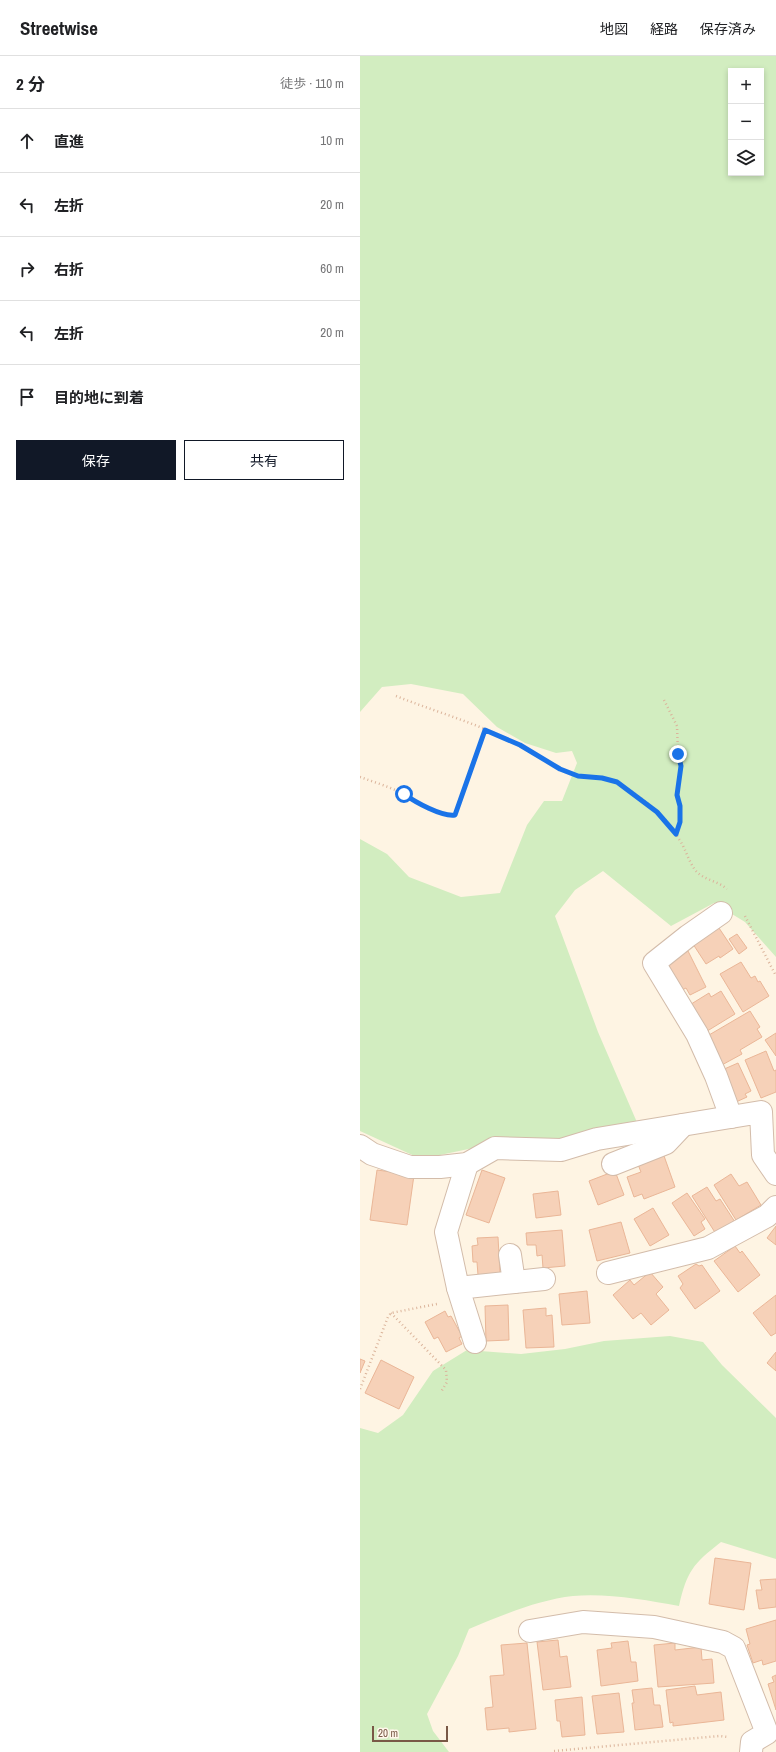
<!DOCTYPE html>
<html lang="ja">
<meta charset="utf-8">
<style>
:root{--surface:#fff;--page:#f2f2f2;--text:#202124;--muted:#757577;--line:#e0e0e0;--accent:#111827}
body{margin:0;font-family:"Archivo Narrow","Noto Sans JP",sans-serif;background:var(--page);color:var(--text)}
.controls{position:absolute;right:12px;top:12px;display:grid;overflow:hidden;border-radius:0px;box-shadow:0 2px 6px #0003}
.controls button{width:36px;height:36px;display:grid;place-items:center;padding:0;border:0;border-bottom:1px solid var(--line);background:var(--surface);color:var(--text);font:20px sans-serif}
.scale{position:absolute;left:12px;bottom:10px;width:76px;box-sizing:border-box;padding-left:4px;border:2px solid #795846;border-top:0;font-size:11px;line-height:14px;white-space:nowrap;color:#795846;-webkit-text-stroke:3px #fff7eb;paint-order:stroke}
.stop{position:absolute;width:12px;height:12px;margin:-9px;border:3px solid #1a73e8;border-radius:50%;background:#fff}
.stop.end{background:#1a73e8;border-color:#fff;box-shadow:0 1px 4px #0008}
.list{margin:0;padding:0;list-style:none}
h2{display:flex;justify-content:space-between;align-items:center;height:52px;margin:0;padding:0 16px;font-size:17px}
h2 small{font-size:13px;font-weight:400;color:var(--muted)}
.list li{display:grid;grid-template-columns:26px 1fr auto;gap:12px;align-items:center;box-sizing:border-box;height:64px;padding:0 16px;border-top:1px solid var(--line)}
.list b{display:block;font-size:15px;white-space:nowrap}
.list em{font-size:13px;font-style:normal;color:var(--muted)}
.actions{display:flex;gap:8px;padding:12px 16px}
.actions a{flex:1;padding:9px 0;border:1px solid var(--accent);border-radius:0px;text-align:center;font-size:14px;color:var(--accent)}
.actions .main{background:var(--accent);color:#fff}
.icon{flex:none;width:22px;height:22px;fill:none;stroke:currentColor;stroke-width:2;stroke-linecap:round;stroke-linejoin:round}
.map{position:relative;flex:none;width:416px;height:1696px;overflow:hidden}
header{display:flex;align-items:center;gap:24px;box-sizing:border-box;height:56px;padding:0 20px;background:var(--surface);border-bottom:1px solid var(--line)}
header strong{font-size:19px}
nav{display:flex;gap:22px;margin-inline-start:auto;font-size:14px}
main{display:flex}
aside{flex:1;background:var(--surface)}
.map>svg:first-child{display:block}
</style>
<header>
<strong>Streetwise</strong>
<nav><a>地図</a><a>経路</a><a>保存済み</a></nav>
</header>
<main>
<aside>
<h2>2 分<small>徒歩 · 110 m</small></h2>
<ul class="list">
<li><svg class="icon" aria-label="ahead" viewBox="0 0 24 24"><path d="M12 20V5M6 11l6-6 6 6"/></svg><div><b>直進</b></div><em>10 m</em></li>
<li><svg class="icon" aria-label="left" viewBox="0 0 24 24"><path d="M17 20v-9H6M10 6l-5 5 5 5"/></svg><div><b>左折</b></div><em>20 m</em></li>
<li><svg class="icon" aria-label="right" viewBox="0 0 24 24"><path d="M7 20v-9h11M14 6l5 5-5 5"/></svg><div><b>右折</b></div><em>60 m</em></li>
<li><svg class="icon" aria-label="left" viewBox="0 0 24 24"><path d="M17 20v-9H6M10 6l-5 5 5 5"/></svg><div><b>左折</b></div><em>20 m</em></li>
<li><svg class="icon" aria-label="arrive" viewBox="0 0 24 24"><path d="M6 21V4h12l-3 4 3 4H6"/></svg><div><b>目的地に到着</b></div></li>
</ul>
<div class="actions"><a class="main">保存</a><a>共有</a></div>
</aside>
<div class="map">
<svg width="416" height="1696" viewBox="0 0 416 1696">
<rect width="100%" height="100%" fill="#fef4e3"/>
<g fill="#d2edc0" fill-rule="evenodd">
<path d="M0 0H416V901L385 866 354 847 311 870 243 815 215 834 195 860 238 976 279 1071 227 1090 137 1087 61 1103 0 1075V783L27 798 49 821 101 841 140 837 167 769 184 745H202L217 707 212 695 196 697 165 687 137 671 103 638 51 628 22 631 0 656ZM371 15H401V117H371Z"/>
<path d="M310 1280 343 1286 362 1309 416 1362V1503L361 1486C333 1508 327 1515 319 1550 285 1544 248 1537 213 1540 178 1544 142 1559 109 1573L98 1600 67 1658 73 1675 89 1696H0V1372L18 1377 43 1359 73 1315 107 1294 161 1298 205 1293 244 1285Z"/>
</g>
<g fill="#f6d1b8" stroke="#eab697">
<polygon points="357,869 373,893 360,902 359,900 346,908 331,885"/>
<polygon points="377,878 387,892 379,898 369,883"/>
<polygon points="328,895 346,931 330,939 326,932 320,935 306,906"/>
<polygon points="381,906 391,922 395,920 398,926 400,925 409,940 383,956 360,918"/>
<polygon points="361,935 375,958 344,977 328,950 349,937 351,941"/>
<polygon points="390,955 400,971 397,973 402,981 380,994 382,998 360,1010 349,979"/>
<polygon points="416,977 416,1000 405,984"/>
<polygon points="406,995 414,1015 416,1014 416,1036 401,1042 385,1004"/>
<polygon points="378,1007 391,1035 385,1038 387,1041 376,1046 362,1014"/>
<polygon points="303,1097 315,1131 284,1143 282,1138 274,1141 267,1121 281,1116 277,1106"/>
<polygon points="17,1114 54,1119 47,1169 10,1164"/>
<polygon points="122,1114 145,1122 129,1167 106,1159"/>
<polygon points="255,1115 264,1139 238,1149 229,1125"/>
<polygon points="371,1118 379,1130 387,1126 401,1149 376,1164 354,1129"/>
<polygon points="347,1131 356,1145 360,1143 375,1166 356,1178 332,1140"/>
<polygon points="198,1135 201,1159 176,1162 173,1138"/>
<polygon points="327,1137 345,1163 341,1166 345,1173 334,1180 312,1147"/>
<polygon points="293,1152 309,1179 290,1190 274,1163"/>
<polygon points="261,1166 270,1197 237,1205 229,1174"/>
<polygon points="416,1170 416,1189 407,1182"/>
<polygon points="202,1174 205,1210 183,1212 182,1199 177,1200 176,1189 167,1189 166,1177"/>
<polygon points="138,1181 140,1217 118,1219 117,1206 113,1206 112,1190 118,1189 117,1182"/>
<polygon points="375,1190 380,1197 382,1195 400,1219 378,1236 354,1205"/>
<polygon points="336,1208 339,1210 342,1209 360,1235 335,1253 320,1232 323,1228 318,1220"/>
<polygon points="290,1216 303,1231 296,1238 309,1254 291,1269 281,1257 273,1263 253,1239 270,1224 274,1229"/>
<polygon points="227,1235 230,1267 202,1269 199,1238"/>
<polygon points="416,1239 416,1277 411,1280 393,1257"/>
<polygon points="148,1249 149,1284 126,1285 125,1250"/>
<polygon points="186,1252 186,1260 192,1259 194,1291 166,1292 163,1254"/>
<polygon points="85,1255 88,1261 91,1260 102,1280 99,1282 102,1288 86,1296 78,1281 74,1283 65,1266"/>
<polygon points="416,1296 416,1315 407,1307"/>
<polygon points="0,1303 5,1305 0,1317"/>
<polygon points="21,1304 54,1321 39,1353 5,1337"/>
<polygon points="355,1502 391,1507 384,1554 349,1548"/>
<polygon points="416,1523 416,1551 399,1553 396,1534 402,1534 400,1524"/>
<polygon points="416,1564 416,1605 403,1609 402,1604 393,1607 387,1589 390,1588 386,1573"/>
<polygon points="198,1584 200,1601 207,1600 211,1631 183,1634 177,1586"/>
<polygon points="268,1585 271,1606 276,1606 278,1625 241,1630 237,1594 252,1592 251,1587"/>
<polygon points="167,1587 176,1673 149,1676 149,1672 127,1674 125,1652 133,1651 130,1620 144,1619 141,1589"/>
<polygon points="315,1587 315,1594 341,1591 342,1604 352,1603 354,1627 298,1631 294,1589"/>
<polygon points="416,1619 416,1654 408,1628 414,1626 412,1621"/>
<polygon points="335,1630 337,1639 361,1636 364,1664 313,1670 313,1666 310,1667 306,1634"/>
<polygon points="292,1632 294,1649 300,1649 303,1671 275,1674 272,1647 274,1647 272,1634"/>
<polygon points="259,1637 264,1676 237,1678 232,1640"/>
<polygon points="222,1641 225,1679 202,1681 200,1665 197,1665 195,1644"/>
</g>
<g fill="none" stroke-linecap="round" stroke-linejoin="round">
<g stroke="#d3bcaa" stroke-width="24">
<g id="minor">
<polyline points="361,857 328,880 294,907 337,978 356,1020 371,1061"/>
<polyline points="0,1090 12,1098 50,1111 80,1111 107,1108 135,1092 201,1094 237,1083 401,1056 403,1099 416,1118"/>
<polyline points="107,1108 86,1176 98,1232 184,1223"/>
<polyline points="253,1108 306,1087 323,1069"/>
<polyline points="150,1199 154,1226"/>
<polyline points="248,1217 348,1192 407,1160 416,1151"/>
<polyline points="98,1232 115,1286"/>
<polyline points="170,1575 223,1566 294,1571 363,1586 374,1592 407,1677 392,1686 391,1696"/>
</g>
</g>
<g stroke="#dbb49b" stroke-width="2.5" stroke-dasharray="1 3" stroke-linecap="butt">
<path d="M36 640C71 654 109 665 143 681 166 692 186 707 210 717 226 723 245 718 260 728 281 741 307 760 319 783 326 793 328 805 336 815 344 824 358 825 367 833"/>
<polyline points="304,644 317,670 318,698 321,710 317,739 320,750 320,766 317,778"/>
<path d="M0 721C14 726 30 731 44 738 57 745 80 762 95 759L125 674"/>
<polyline points="385,860 416,920"/>
<polyline points="31,1257 86,1314 87,1326 81,1336"/>
<polyline points="0,1333 28,1261 31,1257 77,1248"/>
<polyline points="194,1695 359,1680 368,1681"/>
</g>
<use href="#minor" stroke="#fff" stroke-width="22"/>
</g>
<g fill="none" stroke-linecap="round" stroke-linejoin="round">
<path stroke="#1a73e8" stroke-width="5" d="M44 738C55 746 82 761 95 759L125 674 160 689 200 713 218 720 242 722 257 726 297 756 316 778 320 766V750L317 739 321 710 318 698"/>
</g>
</svg>
<div class="controls">
<button>+</button>
<button>−</button>
<button><svg class="icon" aria-label="layers" viewBox="0 0 24 24"><path d="M12 4l9 5-9 5-9-5zM3 14l9 5 9-5"/></svg></button>
</div>
<div class="scale">20 m</div>
<div class="stop" style="left:44px;top:738px"></div>
<div class="stop end" style="left:318px;top:698px"></div>
</div>
</main>
